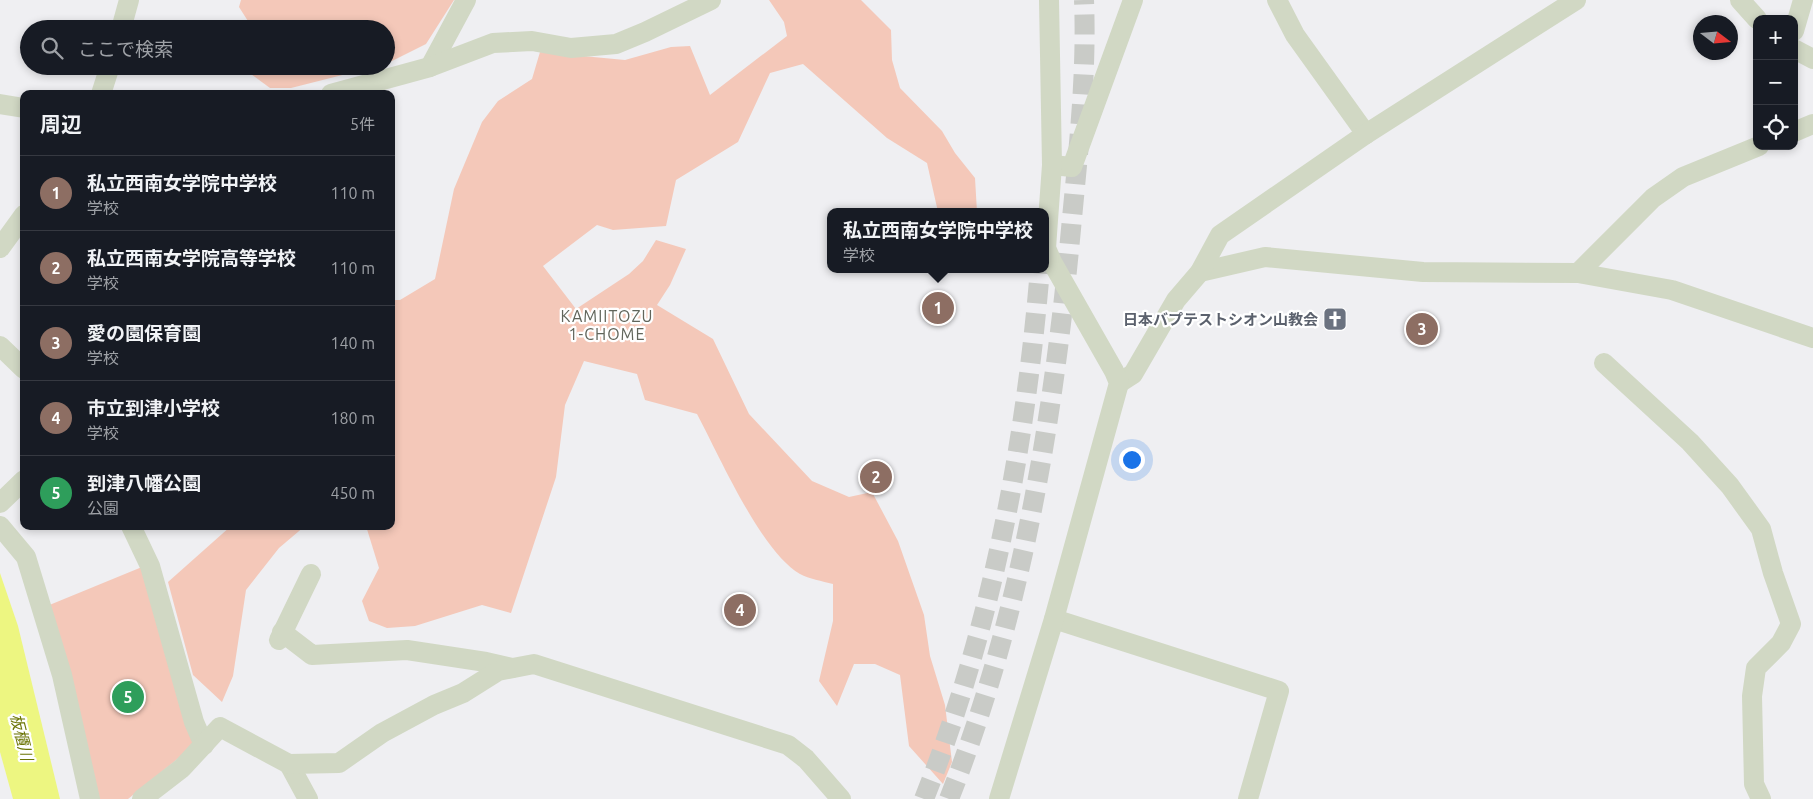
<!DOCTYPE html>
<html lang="ja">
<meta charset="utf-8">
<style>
:root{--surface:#171b24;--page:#242831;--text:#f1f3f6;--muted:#9ea1a6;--line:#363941;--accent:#8ef704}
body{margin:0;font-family:Ubuntu,"Noto Sans JP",sans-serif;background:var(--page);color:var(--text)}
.controls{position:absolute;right:15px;top:15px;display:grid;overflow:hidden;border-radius:10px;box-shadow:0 2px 8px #0003}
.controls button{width:45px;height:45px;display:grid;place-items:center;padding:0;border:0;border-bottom:1px solid var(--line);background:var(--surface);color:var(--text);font:25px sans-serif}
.compass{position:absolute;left:1693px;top:15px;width:45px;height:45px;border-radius:50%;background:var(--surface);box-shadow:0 2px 8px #0003;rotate:106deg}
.you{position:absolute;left:1131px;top:459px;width:18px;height:18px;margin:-12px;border:4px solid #fff;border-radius:50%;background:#1a73e8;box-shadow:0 0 0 8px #1a73e833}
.badge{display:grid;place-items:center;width:32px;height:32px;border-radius:50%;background:var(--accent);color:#fff;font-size:16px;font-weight:700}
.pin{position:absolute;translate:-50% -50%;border:2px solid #fff;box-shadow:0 1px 5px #0006}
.popup{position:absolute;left:827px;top:208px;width:222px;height:65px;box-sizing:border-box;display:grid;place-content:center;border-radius:10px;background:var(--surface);filter:drop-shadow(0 1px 4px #0005);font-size:16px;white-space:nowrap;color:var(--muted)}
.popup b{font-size:19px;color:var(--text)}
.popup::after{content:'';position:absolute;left:50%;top:100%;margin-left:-10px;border:10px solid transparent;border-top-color:var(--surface)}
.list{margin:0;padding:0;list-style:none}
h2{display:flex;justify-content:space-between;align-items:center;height:65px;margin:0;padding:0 20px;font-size:21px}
h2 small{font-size:16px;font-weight:400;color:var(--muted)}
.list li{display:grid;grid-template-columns:32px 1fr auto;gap:15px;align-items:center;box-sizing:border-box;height:75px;padding:0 20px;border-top:1px solid var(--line)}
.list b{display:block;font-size:19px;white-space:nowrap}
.list p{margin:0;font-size:16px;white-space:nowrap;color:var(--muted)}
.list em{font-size:16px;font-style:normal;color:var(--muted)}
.icon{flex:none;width:28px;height:28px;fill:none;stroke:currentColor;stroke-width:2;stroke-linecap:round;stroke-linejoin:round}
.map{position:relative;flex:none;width:1813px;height:799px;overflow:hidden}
.search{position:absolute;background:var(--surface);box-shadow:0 2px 8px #0003;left:20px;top:20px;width:375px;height:55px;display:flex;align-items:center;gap:12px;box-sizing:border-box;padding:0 18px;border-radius:28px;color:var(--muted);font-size:19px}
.panel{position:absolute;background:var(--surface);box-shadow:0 2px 8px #0003;left:20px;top:90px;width:375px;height:440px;border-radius:10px}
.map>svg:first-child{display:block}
</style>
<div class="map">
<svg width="1813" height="799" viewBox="0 0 1813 799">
<rect width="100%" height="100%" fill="#efeff2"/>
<g fill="#f4c8b9">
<polygon points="241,0 454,0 426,44 386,64 386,29 253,29 239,7"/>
<path d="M769 0H861L891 30 892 60 900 88 942 131 955 153 975 178 977 212H938L927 163 887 138 803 64 770 73 738 142 676 180 666 226 613 230 597 225 543 266 576 309 629 274 643 261 656 240 686 249 670 285 657 305 713 339 749 414 812 481 849 497 872 492 898 541 924 615 930 656 945 705 952 762 943 784 909 746 900 675 875 664H854L837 706 819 681 833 621V584C822 581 809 579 800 574 761 552 719 455 697 414L645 400 637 374 584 361 565 405 556 477 511 613 482 605 415 626 387 628 369 621 362 601 379 568 366 526H391V300H400L435 279 454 189 482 122 498 101 532 79 540 52 625 60 671 47 690 46 710 95 787 36 784 22Z"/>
<polygon points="245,66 378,66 291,88 270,88 244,69"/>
<polygon points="231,526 305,526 279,548 246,590 233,676 222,702 193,675 168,582"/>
<polygon points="142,567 194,741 191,748 128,799 95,799 47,606"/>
</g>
<polygon fill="#edf681" points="0,573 18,626 60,799 13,799 0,752"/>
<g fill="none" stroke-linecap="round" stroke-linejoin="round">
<g stroke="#c9cbc7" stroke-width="20" stroke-dasharray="20 10" stroke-linecap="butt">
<path d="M924 799C991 630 1025 450 1040 269"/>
<path d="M949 799C1021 617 1053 423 1071 229 1078 153 1087 76 1084 0"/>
</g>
<g stroke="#d1d8c4" stroke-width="20">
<polyline points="1277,0 1295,35 1366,134"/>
<polyline points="1740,0 1757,19"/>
<polyline points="121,29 129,0"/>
<polyline points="1794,31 1803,0"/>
<polyline points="1794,49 1813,59"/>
<polyline points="430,67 466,0"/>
<polyline points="101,94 110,66"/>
<polyline points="331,94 430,67 493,43 532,41 571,48 616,44 645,32 711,0"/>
<polyline points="0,104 24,108"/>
<polyline points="1794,132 1813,124"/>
<polyline points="1052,165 1072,167 1133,0"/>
<polyline points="0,248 24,215"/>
<polyline points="1200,272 1265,257 1423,272 1578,273 1672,290 1813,338"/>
<polyline points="1578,273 1653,198 1683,177 1759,146"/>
<polyline points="0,346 24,369"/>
<polyline points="1604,363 1690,442 1730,486 1761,529 1773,573 1791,624 1781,643 1756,668 1752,696 1754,784 1761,799"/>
<polyline points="1119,383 1133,374 1176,300 1200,272 1220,235 1366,134 1576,0"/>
<polyline points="0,503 24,480"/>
<polyline points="0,526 26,557 62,675 90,799"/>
<polyline points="131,526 150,566 194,722 204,745"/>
<polyline points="1054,619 1279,691 1248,799"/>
<polyline points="282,632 312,655 407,650 486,662 512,668"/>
<polyline points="279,640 311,574"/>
<polyline points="289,764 308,799"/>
<polyline points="142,799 182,768 220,727 289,764 339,763 382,733 434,705 463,693 498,671 534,664 788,745 806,759 841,799"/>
<polyline points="999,799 1054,619 1119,383 1114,371 1052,262 1046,248 1052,165 1049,0"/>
</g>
</g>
<defs>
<g id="church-square" transform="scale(1.25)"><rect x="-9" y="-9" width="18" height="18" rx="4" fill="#6b7280" stroke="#fff"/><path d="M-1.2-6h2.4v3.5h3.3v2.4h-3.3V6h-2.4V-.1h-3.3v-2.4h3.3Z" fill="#fff"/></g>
</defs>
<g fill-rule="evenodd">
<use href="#church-square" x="1335" y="319"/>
</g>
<g text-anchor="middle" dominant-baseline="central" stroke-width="4.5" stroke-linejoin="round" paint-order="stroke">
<g font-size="15" font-weight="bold" fill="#5b616d" stroke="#fff" text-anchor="end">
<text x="1318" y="319">日本バプテストシオン山教会</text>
</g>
<g font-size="16" letter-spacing="1" fill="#61655b" stroke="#fff">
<text x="607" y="316">KAMIITOZU<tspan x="607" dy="18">1-CHOME</tspan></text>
</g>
<g font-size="16" font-style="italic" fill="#6c7507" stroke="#fff">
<text transform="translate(22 737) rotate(76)">板櫃川</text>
</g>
</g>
</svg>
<div class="controls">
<button>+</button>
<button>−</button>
<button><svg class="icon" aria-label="locate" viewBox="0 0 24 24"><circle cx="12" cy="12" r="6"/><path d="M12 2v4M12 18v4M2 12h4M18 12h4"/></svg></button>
</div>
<svg class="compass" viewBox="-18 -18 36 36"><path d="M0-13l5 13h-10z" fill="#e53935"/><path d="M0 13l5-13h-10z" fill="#9ea1a6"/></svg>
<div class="you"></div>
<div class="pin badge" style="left:938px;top:308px;background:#8d6e63">1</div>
<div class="popup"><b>私立西南女学院中学校</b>学校</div>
<div class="pin badge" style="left:876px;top:477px;background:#8d6e63">2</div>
<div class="pin badge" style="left:1422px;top:329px;background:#8d6e63">3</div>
<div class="pin badge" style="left:740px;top:610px;background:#8d6e63">4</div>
<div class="pin badge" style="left:128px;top:697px;background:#2e9e5b">5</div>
<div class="search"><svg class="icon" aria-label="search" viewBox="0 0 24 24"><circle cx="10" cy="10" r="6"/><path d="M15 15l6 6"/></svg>ここで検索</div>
<section class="panel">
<h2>周辺<small>5件</small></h2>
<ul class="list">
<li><span class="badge" style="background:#8d6e63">1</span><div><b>私立西南女学院中学校</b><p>学校</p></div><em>110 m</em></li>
<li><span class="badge" style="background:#8d6e63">2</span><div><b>私立西南女学院高等学校</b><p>学校</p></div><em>110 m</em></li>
<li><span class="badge" style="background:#8d6e63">3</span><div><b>愛の園保育園</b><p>学校</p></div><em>140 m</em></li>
<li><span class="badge" style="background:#8d6e63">4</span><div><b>市立到津小学校</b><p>学校</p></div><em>180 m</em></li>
<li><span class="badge" style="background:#2e9e5b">5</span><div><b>到津八幡公園</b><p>公園</p></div><em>450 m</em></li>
</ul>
</section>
</div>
